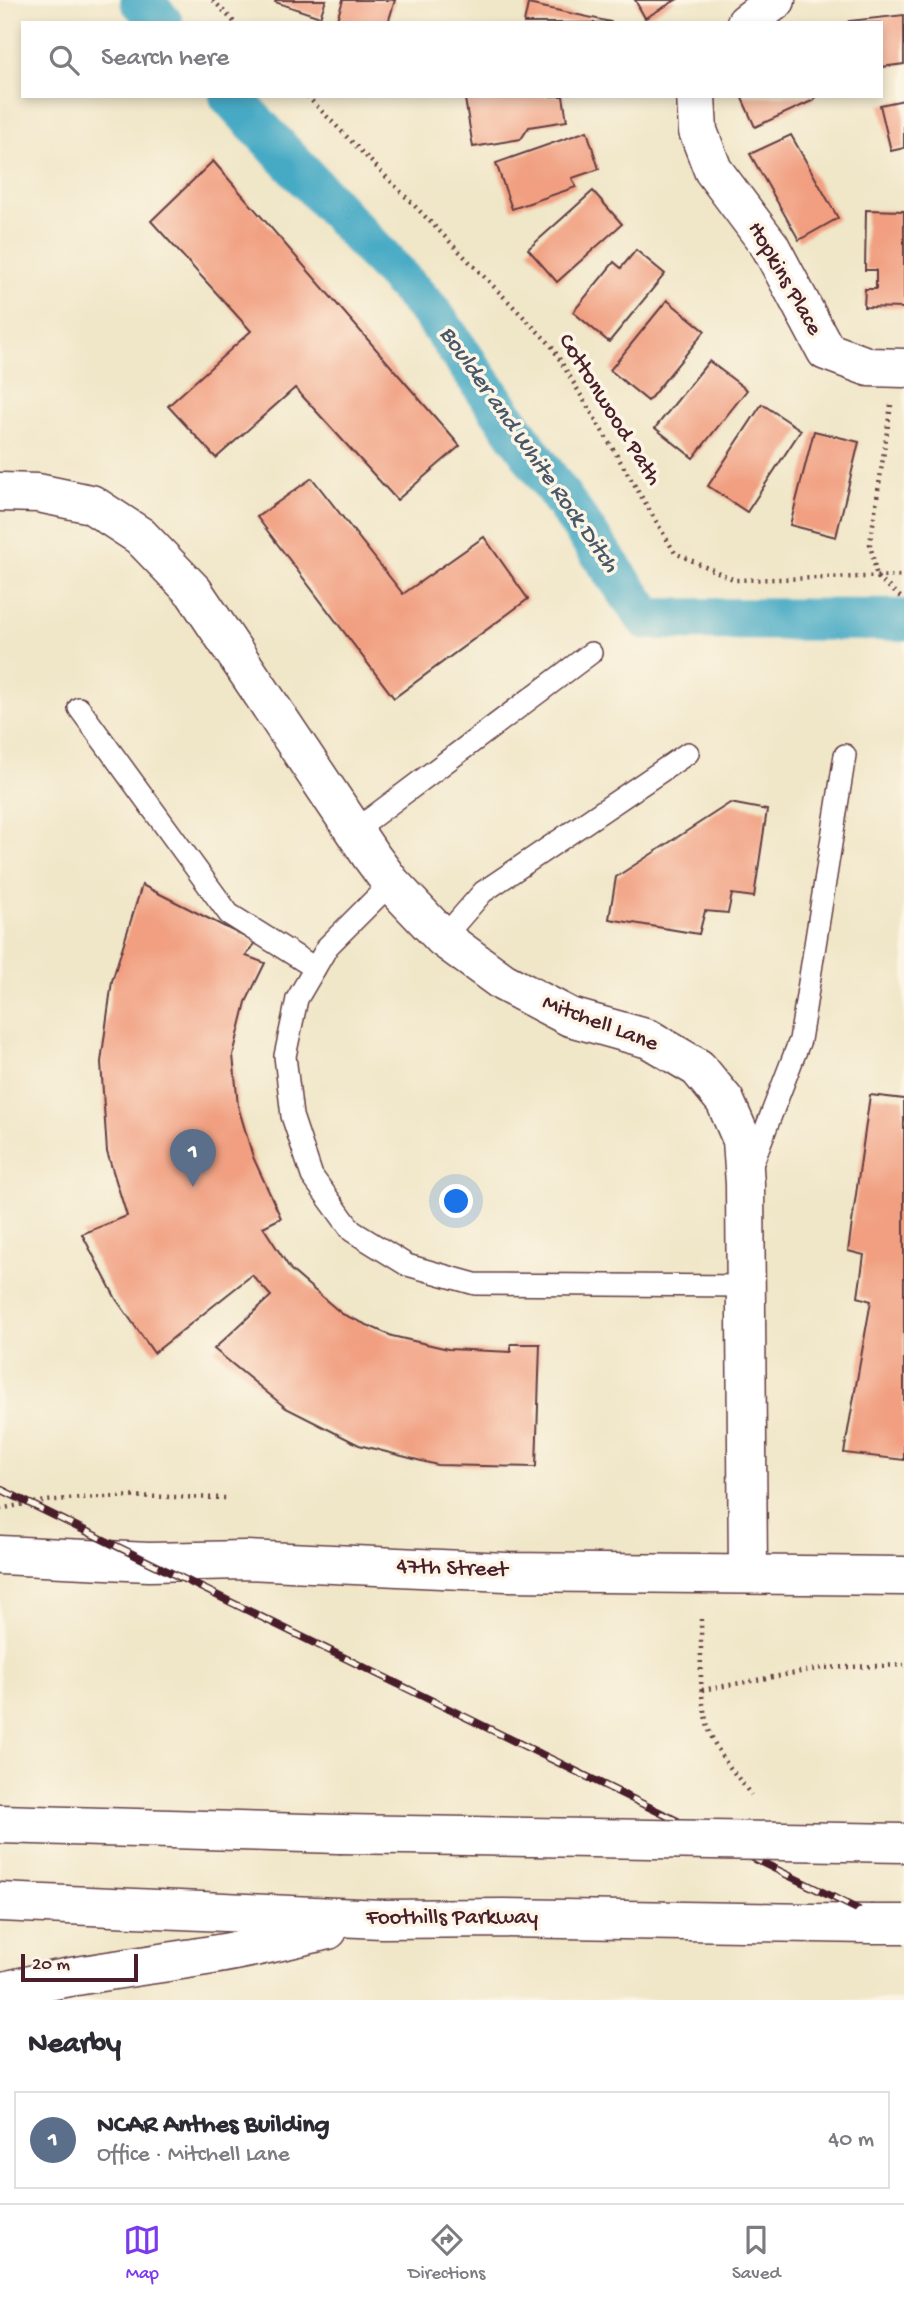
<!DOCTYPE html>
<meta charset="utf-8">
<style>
:root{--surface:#fff;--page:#f2f2f3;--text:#2b2b33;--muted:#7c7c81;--line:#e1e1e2;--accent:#7c3aed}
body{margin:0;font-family:"Gochi Hand",sans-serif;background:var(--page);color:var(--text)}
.scale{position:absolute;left:21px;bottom:18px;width:117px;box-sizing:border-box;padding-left:7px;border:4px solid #4a1f2b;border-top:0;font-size:19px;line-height:24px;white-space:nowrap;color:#4a1f2b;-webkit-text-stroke:5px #fcf5e5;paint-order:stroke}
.you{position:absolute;left:457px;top:1202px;width:24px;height:24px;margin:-18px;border:5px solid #fff;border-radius:50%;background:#1a73e8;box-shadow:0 0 0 10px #1a73e833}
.badge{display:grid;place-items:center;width:46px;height:46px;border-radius:50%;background:var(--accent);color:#fff;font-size:23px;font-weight:700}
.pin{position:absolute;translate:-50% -58px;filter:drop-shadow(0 2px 4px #0008)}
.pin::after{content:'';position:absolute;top:37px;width:24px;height:21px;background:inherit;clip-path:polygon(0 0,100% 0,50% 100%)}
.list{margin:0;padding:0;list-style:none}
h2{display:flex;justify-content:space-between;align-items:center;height:91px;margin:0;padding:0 28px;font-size:30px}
h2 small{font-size:23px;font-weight:400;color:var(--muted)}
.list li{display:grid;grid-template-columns:46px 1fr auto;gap:21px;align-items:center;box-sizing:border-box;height:98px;margin:0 14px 14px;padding:0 14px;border:2px solid var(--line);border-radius:0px}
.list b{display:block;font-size:26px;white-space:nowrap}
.list p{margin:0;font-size:23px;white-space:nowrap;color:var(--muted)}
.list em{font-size:23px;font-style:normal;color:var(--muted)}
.icon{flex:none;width:38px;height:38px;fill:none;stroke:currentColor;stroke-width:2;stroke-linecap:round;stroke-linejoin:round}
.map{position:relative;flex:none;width:904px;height:2000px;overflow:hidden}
.search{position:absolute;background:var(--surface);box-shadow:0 4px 10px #0003;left:21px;right:21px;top:21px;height:77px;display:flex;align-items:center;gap:18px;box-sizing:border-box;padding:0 24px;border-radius:0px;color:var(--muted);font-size:26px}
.sheet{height:203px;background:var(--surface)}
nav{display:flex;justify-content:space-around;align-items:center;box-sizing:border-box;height:98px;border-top:2px solid var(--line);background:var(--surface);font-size:19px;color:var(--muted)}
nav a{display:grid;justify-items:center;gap:4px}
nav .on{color:var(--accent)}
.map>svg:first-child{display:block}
</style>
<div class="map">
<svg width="904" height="2000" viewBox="0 0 904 2000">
<rect width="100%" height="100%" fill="#fcf5e5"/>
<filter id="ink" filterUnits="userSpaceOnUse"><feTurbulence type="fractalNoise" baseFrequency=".0143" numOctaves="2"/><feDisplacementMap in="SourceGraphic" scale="14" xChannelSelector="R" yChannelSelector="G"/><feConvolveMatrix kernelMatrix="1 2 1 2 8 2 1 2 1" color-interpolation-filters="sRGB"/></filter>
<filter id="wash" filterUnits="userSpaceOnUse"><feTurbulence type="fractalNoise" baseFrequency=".00686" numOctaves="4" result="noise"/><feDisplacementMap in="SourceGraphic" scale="28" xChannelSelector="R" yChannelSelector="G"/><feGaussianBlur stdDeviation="1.57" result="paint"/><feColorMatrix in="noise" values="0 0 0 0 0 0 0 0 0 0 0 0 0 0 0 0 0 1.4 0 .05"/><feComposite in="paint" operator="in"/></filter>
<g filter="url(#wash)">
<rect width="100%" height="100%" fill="#f0e6c8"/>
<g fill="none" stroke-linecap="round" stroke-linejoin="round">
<g stroke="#46aac5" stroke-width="42">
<polyline points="141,0 162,23"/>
<polyline points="230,96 431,312 647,619 904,620"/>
</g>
</g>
<g id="blocks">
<g fill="#f19f80">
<polygon points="276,0 326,0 320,17 275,2"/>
<polygon points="343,0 395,0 388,23 336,23"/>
<polygon points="635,0 676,0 645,18"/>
<polygon points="528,4 611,22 611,23 524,23"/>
<polygon points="904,15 904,64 881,67 881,23 850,23 849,21"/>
<polygon points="479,96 563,96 567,121 529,127 521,139 473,147 465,99"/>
<polygon points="741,96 815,96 814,100 755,127"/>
<polygon points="904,100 904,148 891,151 880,105"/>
<polygon points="587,131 599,169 572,178 576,187 512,209 496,163"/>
<polygon points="791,135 838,218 799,240 750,154"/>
<polygon points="213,161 460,446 397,500 295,388 216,458 168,406 251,331 151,221"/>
<polygon points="593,191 622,224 557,282 528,249"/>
<polygon points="866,210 904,211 904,308 864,307 865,289 876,289 876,270 865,270"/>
<polygon points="636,250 665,274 609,342 573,312 614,262 621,268"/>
<polygon points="667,300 705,331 648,401 610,370"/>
<polygon points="709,361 747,390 693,458 655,428"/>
<polygon points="762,404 801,430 747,512 708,486"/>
<polygon points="814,431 859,442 836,537 790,525"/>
<polygon points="312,478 403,594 484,537 528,599 394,698 257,517"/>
<polygon points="730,803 767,810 754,897 732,894 728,913 705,911 699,934 609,919 616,877"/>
<polygon points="142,885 255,942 246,956 265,963 246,1002 233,1055 238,1106 253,1157 281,1218 263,1227 291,1270 342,1314 392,1336 448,1349 511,1352 511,1344 540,1344 536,1467 437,1465 359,1445 286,1408 214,1349 271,1296 252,1275 154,1353 116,1299 82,1234 127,1216 107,1152 101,1062 112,981"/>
<polygon points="870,1095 904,1099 904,1460 844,1453 871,1301 858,1297 864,1255 848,1251"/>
</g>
</g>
</g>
<g filter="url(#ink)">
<use href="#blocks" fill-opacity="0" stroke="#633d43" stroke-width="2"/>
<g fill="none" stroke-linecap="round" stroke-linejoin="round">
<g stroke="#633d43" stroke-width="24">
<g id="service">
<polyline points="79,708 229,914 315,968"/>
<polyline points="354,831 591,653"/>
<polyline points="391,883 328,946 297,999 285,1056 292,1116 312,1176 352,1231 407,1265 475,1284 746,1286"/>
<polyline points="443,938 483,892 688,753"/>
<polyline points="751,1167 800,1040 845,755"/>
</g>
</g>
<g stroke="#633d43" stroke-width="41">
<g id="minor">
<polyline points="746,23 776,0"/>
<polyline points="696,96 698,131 713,170 770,246 826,351 869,367 904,368"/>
<polyline points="0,492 38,493 91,504 140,536 194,592 371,856 391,883 443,938 503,982 570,1017 649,1039 698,1068 725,1101 742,1140 745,1184 748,1573"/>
</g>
</g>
<g stroke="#633d43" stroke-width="41">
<polyline id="tertiary" points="0,1555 149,1562 245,1560 506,1572 904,1576"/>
</g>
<g stroke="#633d43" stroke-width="41">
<g id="trunk">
<polyline points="0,1824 339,1834"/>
<polyline points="0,1902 382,1919 505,1918 870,1924"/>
<path d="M0 1992C70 1974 141 1967 212 1955 251 1949 290 1939 328 1930"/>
</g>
</g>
<g stroke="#633d43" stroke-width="4.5" stroke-dasharray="2 5" stroke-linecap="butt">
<polyline points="213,0 235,23"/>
<polyline points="307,96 551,345 675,553 735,580 904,576"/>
<polyline points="891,405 870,544 877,577 904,600"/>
<path d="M0 1509C75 1492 150 1497 227 1498"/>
<path d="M701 1619C702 1658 696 1705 714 1742 723 1761 739 1778 751 1795"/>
<polyline points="702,1690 822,1668 904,1665"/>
</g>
<use href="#service" stroke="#fff" stroke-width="21"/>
<use href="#minor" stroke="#fff" stroke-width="38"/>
<use href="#tertiary" stroke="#fff" stroke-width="38"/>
<use href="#trunk" stroke="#fff" stroke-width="38"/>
<g stroke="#4a1f2b" stroke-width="8">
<polyline id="rail" points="0,1489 904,1932"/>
</g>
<use href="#rail" stroke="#fcf5e5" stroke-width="5" stroke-dasharray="16" stroke-linecap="butt"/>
<g stroke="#633d43" stroke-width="41" stroke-linecap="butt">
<g id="trunk-bridge">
<polyline points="339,1834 904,1843"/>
<polyline points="870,1924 904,1924"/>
</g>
</g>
<use href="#trunk-bridge" stroke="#fff" stroke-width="38"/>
</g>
</g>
<g text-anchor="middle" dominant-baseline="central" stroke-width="7" stroke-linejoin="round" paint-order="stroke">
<g font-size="23" fill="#4a1f2b" stroke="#fcf5e5">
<text transform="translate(784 279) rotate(60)">Hopkins Place</text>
<text transform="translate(609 410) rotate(58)">Cottonwood Path</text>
<text transform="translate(600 1024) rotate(21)">Mitchell Lane</text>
<text transform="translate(452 1569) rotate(2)">47th Street</text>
<text x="452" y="1918">Foothills Parkway</text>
</g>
<g font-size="24" font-style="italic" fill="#485769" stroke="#fcf5e5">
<text transform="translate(528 450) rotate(55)">Boulder and White Rock Ditch</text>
</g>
</g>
</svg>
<div class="scale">20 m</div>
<div class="you"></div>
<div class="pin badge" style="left:193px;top:1187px;background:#5c6f8a">1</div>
<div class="search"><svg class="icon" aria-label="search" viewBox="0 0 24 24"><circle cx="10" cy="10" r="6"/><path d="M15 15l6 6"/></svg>Search here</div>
</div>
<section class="sheet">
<h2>Nearby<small></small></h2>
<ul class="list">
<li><span class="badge" style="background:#5c6f8a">1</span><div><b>NCAR Anthes Building</b><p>Office · Mitchell Lane</p></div><em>40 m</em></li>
</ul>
</section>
<nav>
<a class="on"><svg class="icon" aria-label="map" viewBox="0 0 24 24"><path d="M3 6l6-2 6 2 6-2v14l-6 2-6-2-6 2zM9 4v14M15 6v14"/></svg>Map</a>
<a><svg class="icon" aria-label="directions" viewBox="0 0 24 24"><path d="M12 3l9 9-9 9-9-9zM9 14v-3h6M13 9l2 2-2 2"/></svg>Directions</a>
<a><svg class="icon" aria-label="saved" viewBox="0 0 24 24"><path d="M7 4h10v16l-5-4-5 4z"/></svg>Saved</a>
</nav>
